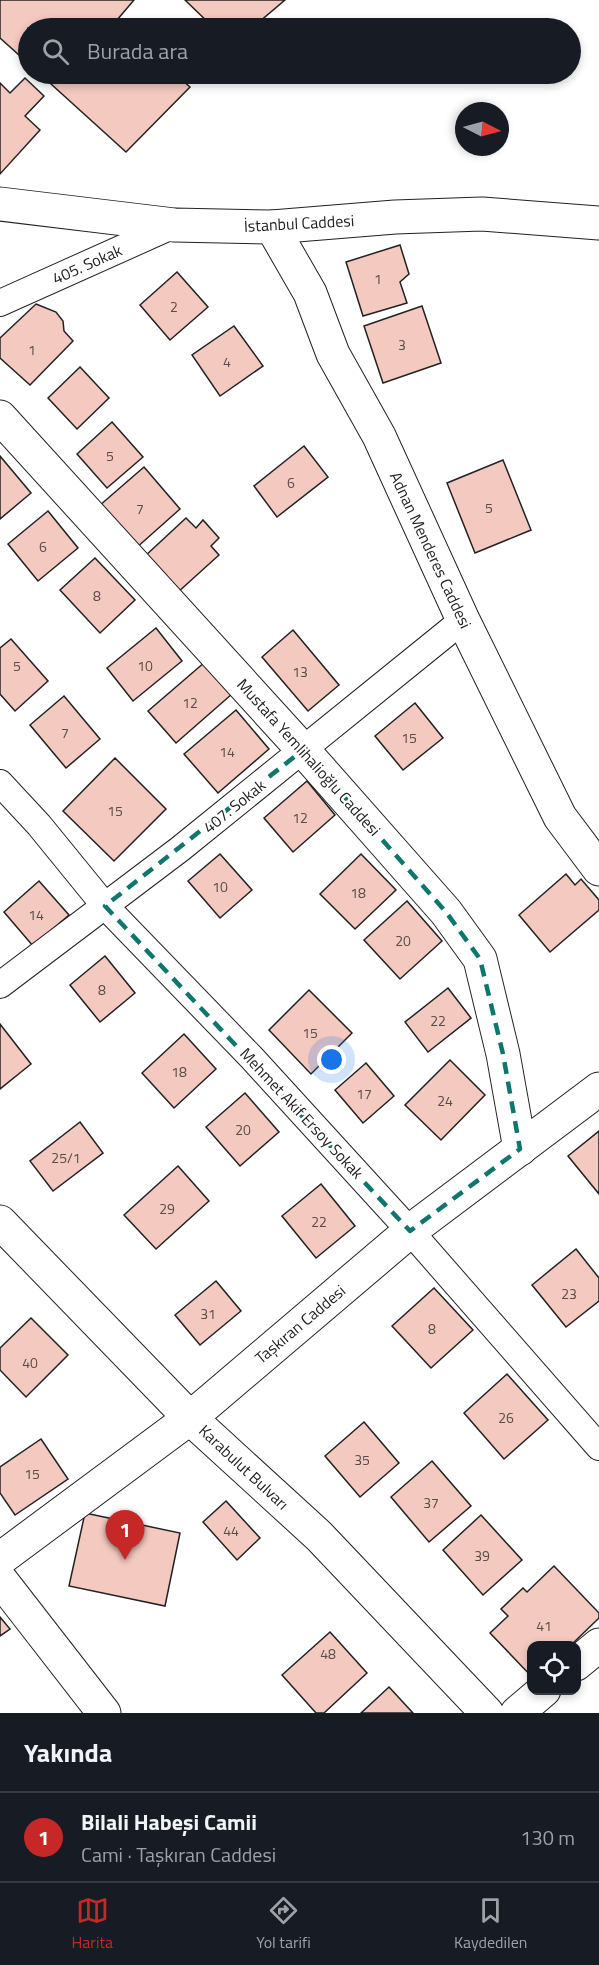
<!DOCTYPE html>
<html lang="tr">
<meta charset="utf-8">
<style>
:root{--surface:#171b24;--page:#20242c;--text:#f1f3f6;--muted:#9ea1a6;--line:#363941;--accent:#c62828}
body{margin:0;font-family:"Titillium Web",sans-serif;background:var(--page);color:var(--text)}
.controls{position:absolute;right:18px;bottom:18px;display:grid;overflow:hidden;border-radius:12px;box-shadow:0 3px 9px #0003}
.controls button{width:54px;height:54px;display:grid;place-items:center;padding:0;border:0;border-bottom:2px solid var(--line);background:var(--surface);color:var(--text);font:30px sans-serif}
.compass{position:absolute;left:455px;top:102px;width:54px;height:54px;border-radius:50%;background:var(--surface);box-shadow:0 3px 9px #0003;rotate:96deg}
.you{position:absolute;left:332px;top:1060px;width:21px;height:21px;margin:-15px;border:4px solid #fff;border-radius:50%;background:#1a73e8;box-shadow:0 0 0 9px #1a73e833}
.badge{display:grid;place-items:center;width:39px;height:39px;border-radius:50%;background:var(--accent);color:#fff;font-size:20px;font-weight:700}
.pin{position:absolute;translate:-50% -50px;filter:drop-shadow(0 2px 3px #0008)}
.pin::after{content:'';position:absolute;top:32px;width:21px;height:18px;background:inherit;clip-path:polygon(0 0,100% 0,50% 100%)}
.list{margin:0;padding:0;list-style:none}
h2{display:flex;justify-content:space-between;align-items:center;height:78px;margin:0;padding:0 24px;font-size:26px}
h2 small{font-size:20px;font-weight:400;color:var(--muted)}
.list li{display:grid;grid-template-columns:39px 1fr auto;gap:18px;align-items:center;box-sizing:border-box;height:90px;padding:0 24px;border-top:2px solid var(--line)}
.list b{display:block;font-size:22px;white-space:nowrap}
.list p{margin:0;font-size:20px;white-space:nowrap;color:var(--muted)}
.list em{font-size:20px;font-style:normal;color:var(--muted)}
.icon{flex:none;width:33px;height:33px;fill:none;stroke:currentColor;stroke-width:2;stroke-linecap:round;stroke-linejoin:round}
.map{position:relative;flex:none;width:599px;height:1713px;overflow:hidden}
.search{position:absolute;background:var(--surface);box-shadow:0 3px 9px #0003;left:18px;right:18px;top:18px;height:66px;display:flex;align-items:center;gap:15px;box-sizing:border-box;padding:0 21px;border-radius:33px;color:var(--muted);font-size:22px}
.sheet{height:168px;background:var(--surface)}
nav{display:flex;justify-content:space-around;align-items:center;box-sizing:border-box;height:84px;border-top:2px solid var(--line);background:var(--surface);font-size:16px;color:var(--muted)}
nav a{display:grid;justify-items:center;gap:3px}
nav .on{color:var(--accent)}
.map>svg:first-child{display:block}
</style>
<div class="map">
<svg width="599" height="1713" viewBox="0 0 599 1713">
<rect width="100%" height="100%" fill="#fff"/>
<g fill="#f3c9c0" stroke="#222" stroke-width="1.5">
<polygon points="0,0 134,0 117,20 127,28 28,28 28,63 0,38"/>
<polygon points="185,0 285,0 252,28 214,28"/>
<polygon points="40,74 175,74 190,87 126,152"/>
<polygon points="25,78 44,96 25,116 40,130 0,174 0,83 10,93"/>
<polygon points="400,245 409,274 400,282 407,303 363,316 346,262"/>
<polygon points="177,272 208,307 170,340 140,305"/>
<polygon points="36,304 56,312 63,321 64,331 73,341 30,385 0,358 0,338"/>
<polygon points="422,306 441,363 383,383 364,326"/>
<polygon points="234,326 263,366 220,396 192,355"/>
<polygon points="80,367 109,398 77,429 48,398"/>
<polygon points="112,422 143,457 107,488 77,454"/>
<polygon points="304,446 328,477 277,517 254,486"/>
<polygon points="0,456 31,493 0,519"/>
<polygon points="503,460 531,530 475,553 447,483"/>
<polygon points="144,467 180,509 135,549 99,506"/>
<polygon points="48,511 78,548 38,581 8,544"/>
<polygon points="186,518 196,528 203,520 219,538 211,546 219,555 177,593 144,557"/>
<polygon points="95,558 135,600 100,633 60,590"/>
<polygon points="156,628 182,661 133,701 107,668"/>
<polygon points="293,630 339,685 308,711 262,657"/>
<polygon points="11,639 48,681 15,711 0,694 0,648"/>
<polygon points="205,662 232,694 176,743 148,711"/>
<polygon points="64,696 100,739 66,768 30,725"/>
<polygon points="415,703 443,738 403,770 375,736"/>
<polygon points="236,710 269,749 218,793 184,754"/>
<polygon points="115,758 166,809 114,861 63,811"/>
<polygon points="307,781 335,815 293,852 264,818"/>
<polygon points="220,854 252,890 220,918 188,881"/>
<polygon points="361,854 396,890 355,929 320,894"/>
<polygon points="566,874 575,885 581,879 599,900 599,910 550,952 519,915"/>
<polygon points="39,881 69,915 33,946 4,912"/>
<polygon points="407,901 442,941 400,979 364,940"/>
<polygon points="105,956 135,993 100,1022 70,985"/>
<polygon points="448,988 471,1018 428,1052 405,1022"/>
<polygon points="309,990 352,1033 311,1074 269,1030"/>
<polygon points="0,1024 31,1064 0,1089"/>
<polygon points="184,1034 216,1069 174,1108 142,1073"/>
<polygon points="450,1060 485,1095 441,1140 405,1105"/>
<polygon points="366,1063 394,1096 363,1123 335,1090"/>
<polygon points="245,1093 279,1132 240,1166 206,1127"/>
<polygon points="80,1122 103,1153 53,1191 30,1161"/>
<polygon points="599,1131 599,1194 568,1156"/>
<polygon points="178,1166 209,1201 156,1249 124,1215"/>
<polygon points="321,1184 355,1226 316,1258 282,1216"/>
<polygon points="576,1249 599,1278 599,1301 566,1327 532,1285"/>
<polygon points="216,1281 241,1311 200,1345 175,1315"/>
<polygon points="434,1288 473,1330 431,1368 392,1326"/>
<polygon points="31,1318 68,1355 26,1397 0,1370 0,1348"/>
<polygon points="507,1374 548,1420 504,1459 464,1413"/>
<polygon points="364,1422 399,1463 360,1497 325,1456"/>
<polygon points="41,1439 68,1479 15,1515 0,1493 0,1467"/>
<polygon points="432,1461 471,1506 429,1542 391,1497"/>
<polygon points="226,1501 260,1538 237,1560 203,1522"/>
<polygon points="85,1513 180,1533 165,1606 69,1586"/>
<polygon points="481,1515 522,1560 483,1595 443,1550"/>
<polygon points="554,1566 599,1613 599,1618 570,1646 532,1646 532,1677 490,1633 508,1616 501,1609 523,1588 527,1592"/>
<polygon points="0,1617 10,1629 0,1636"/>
<polygon points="330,1632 367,1673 324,1713 316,1713 282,1675"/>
<polygon points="389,1687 413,1713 361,1713"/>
</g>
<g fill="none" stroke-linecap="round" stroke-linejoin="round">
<g stroke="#222" stroke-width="28">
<g id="minor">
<polyline points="0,303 174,225"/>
<polyline points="0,783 39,825 105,906 252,1058 410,1231 599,1447"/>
<polyline points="0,985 180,849 463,620"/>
</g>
</g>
<g stroke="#222" stroke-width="35">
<g id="tertiary">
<polyline points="0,204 174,225 272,227 395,217 482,214 599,223"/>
<polyline points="272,227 310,293 333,354 379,436 463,620 560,817 599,869"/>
<polyline points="0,417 303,750 446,912 480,959 503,1054 520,1149"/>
<polyline points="0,1222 190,1418 319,1536 487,1713"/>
<polyline points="0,1559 190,1418 410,1231 599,1089"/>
<polyline points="0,1579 104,1713"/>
<polyline points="576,1664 599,1645"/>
<polyline points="517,1713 544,1690"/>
</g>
</g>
<use href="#minor" stroke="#fff" stroke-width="26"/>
<use href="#tertiary" stroke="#fff" stroke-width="33"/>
</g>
<path fill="none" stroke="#0f766e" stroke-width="4.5" stroke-dasharray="12 8" stroke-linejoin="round" d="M303 750 446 912 480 959 503 1054 520 1149 410 1231 105 906Z"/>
<g text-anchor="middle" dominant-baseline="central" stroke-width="4.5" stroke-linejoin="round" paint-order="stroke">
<g font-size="14" fill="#564c4a">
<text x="378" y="278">1</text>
<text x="174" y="306">2</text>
<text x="402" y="344">3</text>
<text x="32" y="349">1</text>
<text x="227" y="361">4</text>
<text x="110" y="455">5</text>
<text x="291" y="482">6</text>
<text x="489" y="507">5</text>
<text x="140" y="508">7</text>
<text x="43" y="546">6</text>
<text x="97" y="595">8</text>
<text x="17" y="665">5</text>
<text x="145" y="665">10</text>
<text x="300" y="671">13</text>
<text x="190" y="702">12</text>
<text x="65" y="732">7</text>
<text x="409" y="737">15</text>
<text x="227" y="751">14</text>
<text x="115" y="810">15</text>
<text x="300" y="817">12</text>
<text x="220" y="886">10</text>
<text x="358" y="892">18</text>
<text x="36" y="914">14</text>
<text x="403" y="940">20</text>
<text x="102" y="989">8</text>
<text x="438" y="1020">22</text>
<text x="310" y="1032">15</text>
<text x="179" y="1071">18</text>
<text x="364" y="1093">17</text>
<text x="445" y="1100">24</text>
<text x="243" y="1129">20</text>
<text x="66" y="1157">25/1</text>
<text x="167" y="1208">29</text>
<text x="319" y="1221">22</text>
<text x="569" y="1293">23</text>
<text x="208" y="1313">31</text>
<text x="432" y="1328">8</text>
<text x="30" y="1362">40</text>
<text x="506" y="1417">26</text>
<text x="362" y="1459">35</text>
<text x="32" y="1473">15</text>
<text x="431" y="1502">37</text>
<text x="231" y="1530">44</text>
<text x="482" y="1555">39</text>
<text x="544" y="1625">41</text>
<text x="328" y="1653">48</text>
</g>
<g font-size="16" fill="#222" stroke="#fff">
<text transform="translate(299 223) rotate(-3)">İstanbul Caddesi</text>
<text transform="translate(87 264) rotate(-24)">405. Sokak</text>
<text transform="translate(431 550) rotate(65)">Adnan Menderes Caddesi</text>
<text transform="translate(309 757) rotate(48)">Mustafa Yemlihalioğlu Caddesi</text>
<text transform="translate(234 806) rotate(-39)">407. Sokak</text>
<text transform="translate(302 1113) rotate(47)">Mehmet Akif Ersoy Sokak</text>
<text transform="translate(300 1324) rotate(-40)">Taşkıran Caddesi</text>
<text transform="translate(244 1467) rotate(43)">Karabulut Bulvarı</text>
</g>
</g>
</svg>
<div class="controls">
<button><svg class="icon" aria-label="locate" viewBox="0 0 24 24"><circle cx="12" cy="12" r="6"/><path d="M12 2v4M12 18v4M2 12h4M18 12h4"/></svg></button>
</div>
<svg class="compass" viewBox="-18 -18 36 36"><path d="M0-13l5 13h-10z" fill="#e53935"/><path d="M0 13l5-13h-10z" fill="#9ea1a6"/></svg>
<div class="you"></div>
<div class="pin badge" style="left:125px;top:1560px">1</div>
<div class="search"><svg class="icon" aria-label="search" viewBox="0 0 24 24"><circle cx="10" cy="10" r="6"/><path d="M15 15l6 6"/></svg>Burada ara</div>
</div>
<section class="sheet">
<h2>Yakında<small></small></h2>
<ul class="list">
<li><span class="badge">1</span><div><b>Bilali Habeşi Camii</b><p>Cami · Taşkıran Caddesi</p></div><em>130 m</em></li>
</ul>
</section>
<nav>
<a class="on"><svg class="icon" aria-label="map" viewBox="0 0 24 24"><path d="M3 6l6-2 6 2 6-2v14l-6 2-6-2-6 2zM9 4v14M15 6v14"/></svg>Harita</a>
<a><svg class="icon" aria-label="directions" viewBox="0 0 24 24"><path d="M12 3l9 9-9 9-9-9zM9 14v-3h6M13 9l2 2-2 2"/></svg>Yol tarifi</a>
<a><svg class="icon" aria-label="saved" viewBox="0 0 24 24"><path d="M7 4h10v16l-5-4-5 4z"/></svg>Kaydedilen</a>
</nav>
